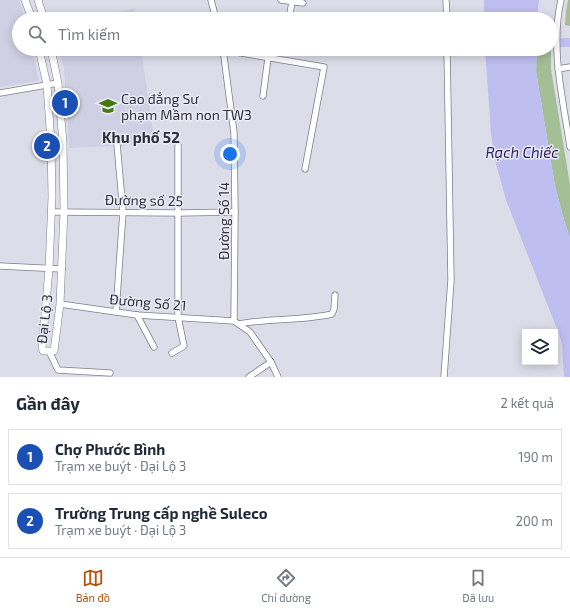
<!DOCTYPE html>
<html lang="vi">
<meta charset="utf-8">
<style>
:root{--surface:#fff;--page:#f2f2f3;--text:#1f2937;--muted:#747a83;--line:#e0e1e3;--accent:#b45309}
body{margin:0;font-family:"Exo 2",sans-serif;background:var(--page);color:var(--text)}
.controls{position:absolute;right:12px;bottom:12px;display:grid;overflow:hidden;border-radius:0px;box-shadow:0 2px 10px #0003}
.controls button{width:36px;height:36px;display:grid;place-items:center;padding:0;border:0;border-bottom:1px solid var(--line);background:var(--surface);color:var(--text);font:20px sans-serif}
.you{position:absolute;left:230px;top:154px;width:14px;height:14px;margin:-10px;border:3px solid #fff;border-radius:50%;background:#1a73e8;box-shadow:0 0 0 6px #1a73e833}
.badge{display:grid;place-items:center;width:26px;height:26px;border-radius:50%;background:var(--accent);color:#fff;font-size:13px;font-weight:700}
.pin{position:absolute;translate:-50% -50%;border:2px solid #fff;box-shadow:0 1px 4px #0006}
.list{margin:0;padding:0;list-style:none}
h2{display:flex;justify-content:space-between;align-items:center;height:52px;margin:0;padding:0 16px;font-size:17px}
h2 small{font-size:13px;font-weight:400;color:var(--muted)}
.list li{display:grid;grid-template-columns:26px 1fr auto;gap:12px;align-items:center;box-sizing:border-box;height:56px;margin:0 8px 8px;padding:0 8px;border:1px solid var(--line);border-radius:0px}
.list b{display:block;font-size:15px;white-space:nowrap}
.list p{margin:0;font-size:13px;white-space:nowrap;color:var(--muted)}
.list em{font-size:13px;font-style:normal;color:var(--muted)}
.icon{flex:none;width:22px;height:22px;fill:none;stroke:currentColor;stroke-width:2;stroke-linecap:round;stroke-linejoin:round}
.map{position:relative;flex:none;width:570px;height:377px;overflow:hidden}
.search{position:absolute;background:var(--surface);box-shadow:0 2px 10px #0003;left:12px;right:12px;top:12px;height:44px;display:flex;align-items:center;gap:10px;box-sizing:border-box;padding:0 14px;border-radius:22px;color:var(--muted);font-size:15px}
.sheet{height:180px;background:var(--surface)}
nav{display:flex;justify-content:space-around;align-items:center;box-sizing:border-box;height:56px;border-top:1px solid var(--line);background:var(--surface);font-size:11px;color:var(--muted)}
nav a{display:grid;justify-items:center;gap:2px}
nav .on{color:var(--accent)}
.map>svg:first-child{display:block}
</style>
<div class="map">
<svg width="570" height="377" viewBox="0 0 570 377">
<rect width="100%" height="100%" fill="#ddddea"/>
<g fill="#d0d0e4">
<polygon points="0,0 19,0 25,19 19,19 19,49 32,49 39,81 0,87"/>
<polygon points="135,8 136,19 87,19"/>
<polygon points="58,49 141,49 155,144 69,148 64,68"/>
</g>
<g fill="#a4be95">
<polygon points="568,0 570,0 570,26 565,25 566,11"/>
<polygon points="551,47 551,69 570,185 570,238 564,220 555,186 536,71 537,51 544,49 551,49"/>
</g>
<g fill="#bfbef0">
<polygon points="484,0 539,0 537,19 484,19"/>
<polygon points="570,38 570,47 551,47 551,39"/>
<polygon points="485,49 544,49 537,52 536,71 555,186 564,220 570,238 570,377 564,377 562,344 559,334 506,200 496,164 491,134"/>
</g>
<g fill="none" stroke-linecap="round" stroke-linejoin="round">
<g stroke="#7e7e8a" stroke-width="7">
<g id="minor">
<polyline points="211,0 216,19"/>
<polyline points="281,0 303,3"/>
<polyline points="446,0 447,19"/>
<path d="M561 0C550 48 563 99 570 147"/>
<polyline points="289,19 292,2"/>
<polyline points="223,49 234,133 235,212 234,321"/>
<polyline points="223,50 324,67 305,169"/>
<polyline points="558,69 570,67"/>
<polyline points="0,93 58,83"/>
<polyline points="263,96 268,58"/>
<polyline points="52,212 179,213 235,212"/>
<polyline points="0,266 62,269"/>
<polyline points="60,304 137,315 234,321 250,332 271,362 278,377"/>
<polyline points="116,312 123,212 117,144"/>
<polyline points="137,315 154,347"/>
<path d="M239 324C270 318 301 321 332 314L334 309 335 295"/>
<polyline points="49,351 58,370 110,373"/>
<polyline points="172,353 184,346 178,317 178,145"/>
<polyline points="249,377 271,362"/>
<polyline points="444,377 451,280 447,49"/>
</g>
</g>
<g stroke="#7e7e8a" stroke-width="8">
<g id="tertiary">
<polyline points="25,0 32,19"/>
<polyline points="38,0 44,19"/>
<polyline points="39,49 47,85 51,143 52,197 49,269 42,348 43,351 54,351 60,304 64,211 63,143 58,83 51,49"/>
</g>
</g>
<use href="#minor" stroke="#fff" stroke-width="5.5"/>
<use href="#tertiary" stroke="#fff" stroke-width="7"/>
</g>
<defs>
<g id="university-bare" transform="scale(1.38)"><path d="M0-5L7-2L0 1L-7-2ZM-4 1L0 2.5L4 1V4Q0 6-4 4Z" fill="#457b0e" stroke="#eaeaf8" stroke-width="2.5" paint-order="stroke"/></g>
</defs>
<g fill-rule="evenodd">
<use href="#university-bare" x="108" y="106"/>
</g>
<g text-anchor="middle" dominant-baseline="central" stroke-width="3" stroke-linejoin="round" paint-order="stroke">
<g font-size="14" fill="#313136" stroke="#eaeaf8" text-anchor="start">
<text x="121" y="98">Cao đẳng Sư<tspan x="121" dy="16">phạm Mầm non TW3</tspan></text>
</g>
<g font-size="14" fill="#313136" stroke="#eaeaf8">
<text transform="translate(144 200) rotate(1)">Đường số 25</text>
<text transform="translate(223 221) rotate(-90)">Đường Số 14</text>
<text transform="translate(148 302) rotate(5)">Đường Số 21</text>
<text transform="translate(44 319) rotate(-83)">Đại Lộ 3</text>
</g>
<g font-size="15" font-weight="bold" fill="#2f2f39" stroke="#eaeaf8">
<text x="141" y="137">Khu phố 52</text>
</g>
<g font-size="15" font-style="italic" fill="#2d235e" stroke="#eaeaf8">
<text x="522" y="152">Rạch Chiếc</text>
</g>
</g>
</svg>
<div class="controls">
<button><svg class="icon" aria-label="layers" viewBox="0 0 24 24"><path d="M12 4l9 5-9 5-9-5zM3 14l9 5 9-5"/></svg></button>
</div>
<div class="you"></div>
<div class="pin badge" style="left:65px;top:103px;background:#1a4fb4">1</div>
<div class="pin badge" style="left:47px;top:146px;background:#1a4fb4">2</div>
<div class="search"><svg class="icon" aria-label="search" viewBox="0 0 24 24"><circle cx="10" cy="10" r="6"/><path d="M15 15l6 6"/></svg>Tìm kiếm</div>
</div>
<section class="sheet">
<h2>Gần đây<small>2 kết quả</small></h2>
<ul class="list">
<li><span class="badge" style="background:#1a4fb4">1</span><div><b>Chợ Phước Bình</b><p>Trạm xe buýt · Đại Lộ 3</p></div><em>190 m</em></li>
<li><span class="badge" style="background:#1a4fb4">2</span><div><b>Trường Trung cấp nghề Suleco</b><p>Trạm xe buýt · Đại Lộ 3</p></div><em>200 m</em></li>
</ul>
</section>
<nav>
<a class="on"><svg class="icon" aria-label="map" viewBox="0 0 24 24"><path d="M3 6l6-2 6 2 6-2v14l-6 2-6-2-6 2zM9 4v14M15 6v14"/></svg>Bản đồ</a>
<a><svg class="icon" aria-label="directions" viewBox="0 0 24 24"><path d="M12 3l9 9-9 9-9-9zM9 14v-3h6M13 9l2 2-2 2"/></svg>Chỉ đường</a>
<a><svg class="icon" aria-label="saved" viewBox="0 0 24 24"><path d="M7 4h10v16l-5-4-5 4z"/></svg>Đã lưu</a>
</nav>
